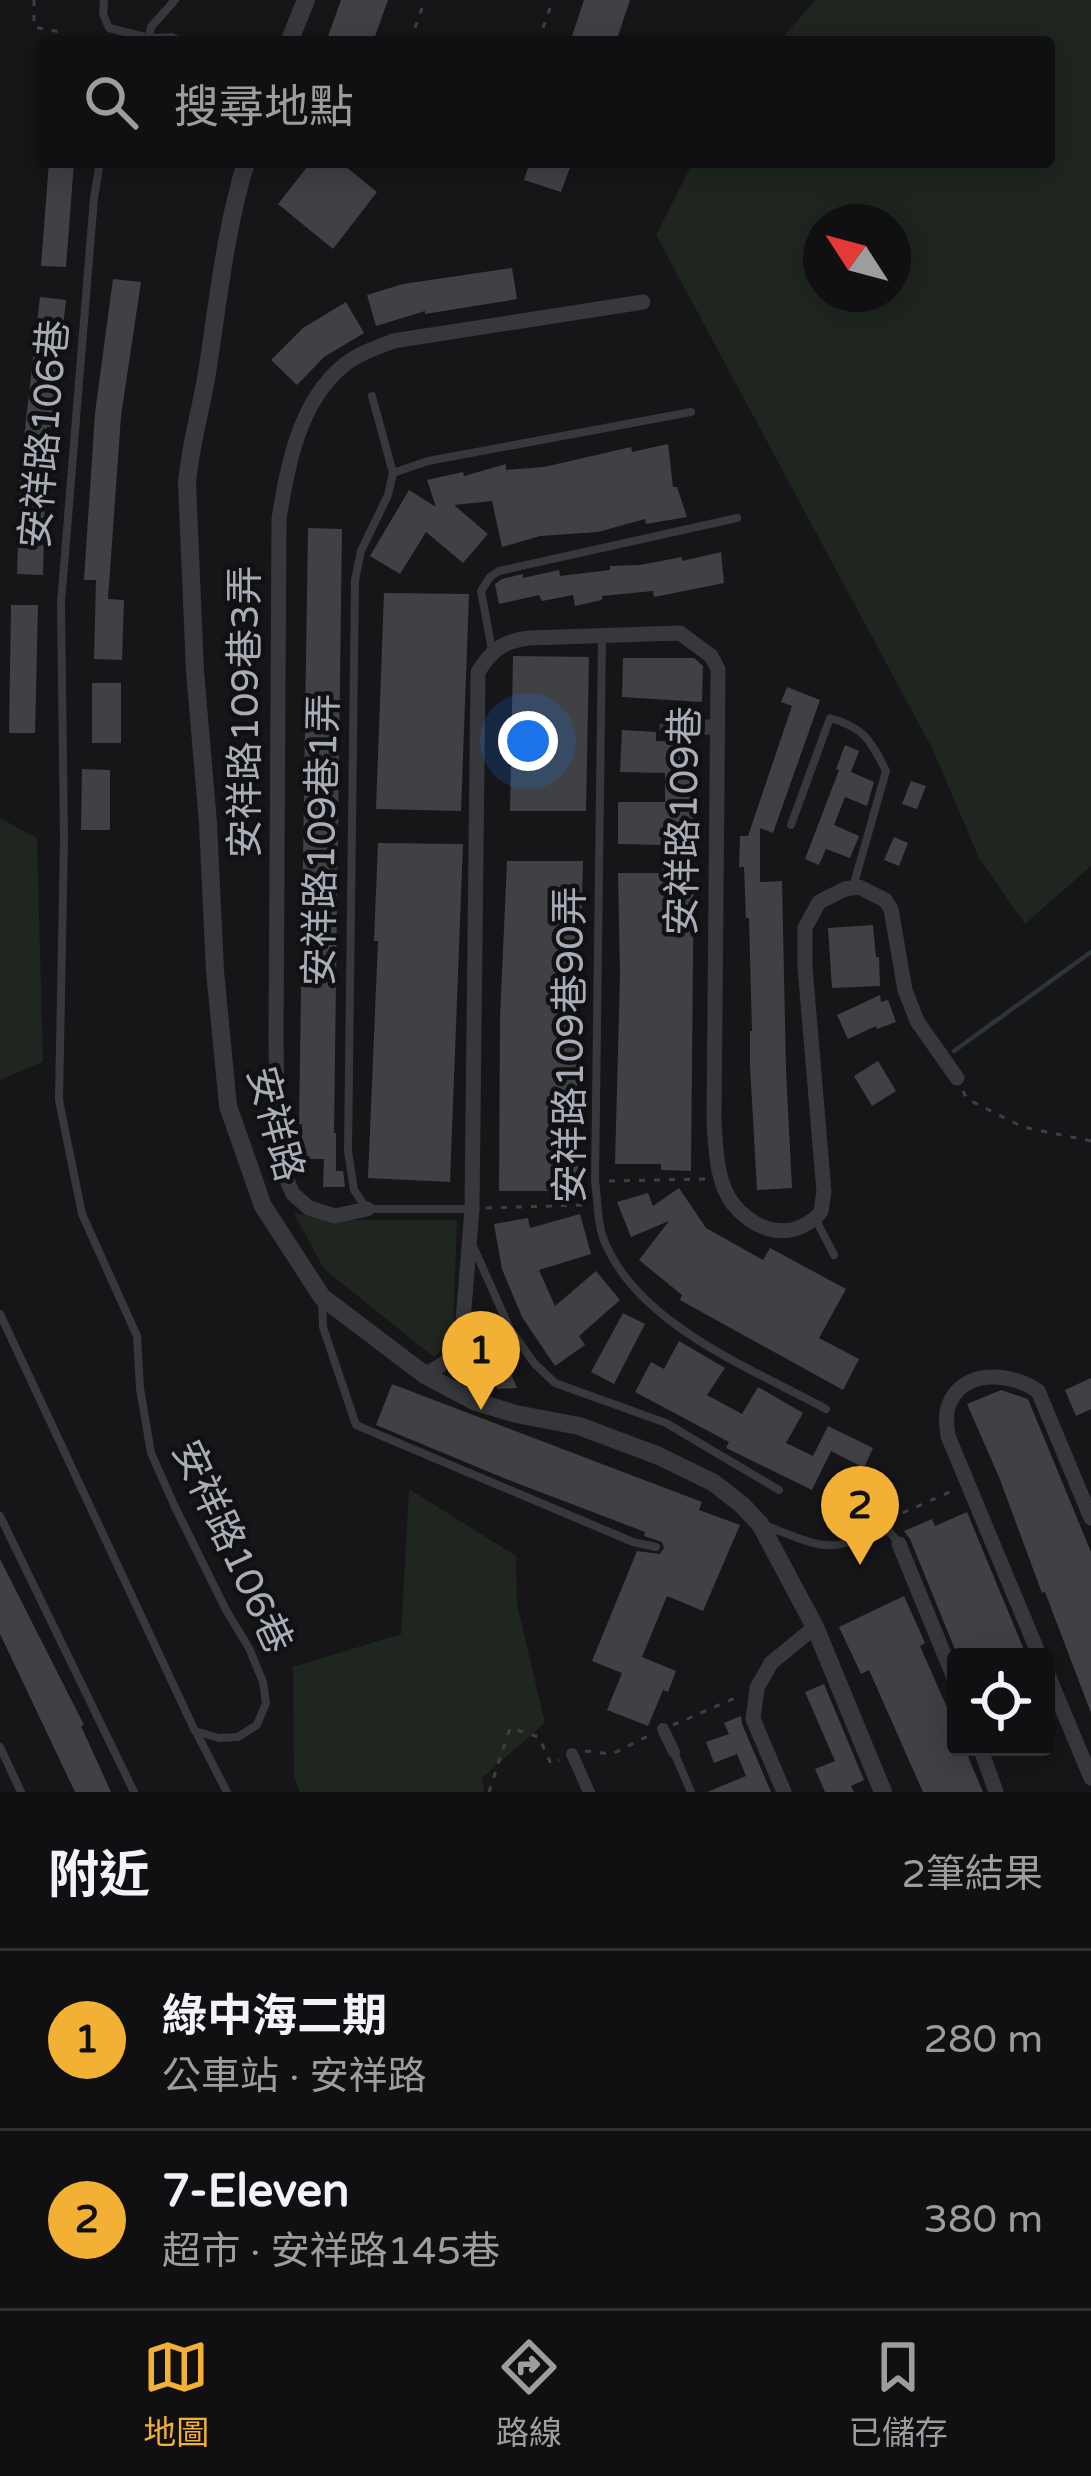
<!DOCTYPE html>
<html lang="zh-TW">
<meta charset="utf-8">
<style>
:root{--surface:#101012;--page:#19191b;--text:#f1f3f6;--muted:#9c9d9f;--line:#303032;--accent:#f2b134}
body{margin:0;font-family:"Varela Round","Noto Sans TC",sans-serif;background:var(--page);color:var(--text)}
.controls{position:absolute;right:36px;bottom:36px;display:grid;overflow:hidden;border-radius:12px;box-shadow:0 6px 30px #0003}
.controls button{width:108px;height:108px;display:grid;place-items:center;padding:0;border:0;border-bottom:3px solid var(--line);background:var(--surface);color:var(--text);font:60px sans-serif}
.compass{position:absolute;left:803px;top:204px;width:108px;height:108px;border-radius:50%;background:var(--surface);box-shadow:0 6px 30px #0003;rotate:306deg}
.you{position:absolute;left:528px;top:741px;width:42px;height:42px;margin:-30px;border:9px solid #fff;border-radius:50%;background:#1a73e8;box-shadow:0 0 0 18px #1a73e833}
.badge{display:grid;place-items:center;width:78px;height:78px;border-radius:50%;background:var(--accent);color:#111;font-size:39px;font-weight:700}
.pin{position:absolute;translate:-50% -99px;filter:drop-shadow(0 3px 6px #0008)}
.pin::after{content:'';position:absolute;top:63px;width:42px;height:36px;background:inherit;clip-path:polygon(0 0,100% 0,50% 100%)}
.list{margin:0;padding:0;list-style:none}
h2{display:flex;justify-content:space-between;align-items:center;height:156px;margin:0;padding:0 48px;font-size:51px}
h2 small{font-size:39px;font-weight:400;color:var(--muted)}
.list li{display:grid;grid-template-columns:78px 1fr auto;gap:36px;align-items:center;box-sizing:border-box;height:180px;padding:0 48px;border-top:3px solid var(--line)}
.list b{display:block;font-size:45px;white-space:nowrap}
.list p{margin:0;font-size:39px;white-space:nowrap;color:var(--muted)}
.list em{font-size:39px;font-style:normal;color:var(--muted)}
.icon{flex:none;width:66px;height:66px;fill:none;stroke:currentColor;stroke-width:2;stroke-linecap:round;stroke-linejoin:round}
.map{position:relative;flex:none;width:1091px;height:1792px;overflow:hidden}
.search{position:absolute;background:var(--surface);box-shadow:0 6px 30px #0003;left:36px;right:36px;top:36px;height:132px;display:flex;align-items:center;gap:30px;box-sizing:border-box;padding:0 42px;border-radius:12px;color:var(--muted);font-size:45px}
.sheet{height:516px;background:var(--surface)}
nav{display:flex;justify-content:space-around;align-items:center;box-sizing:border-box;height:168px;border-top:3px solid var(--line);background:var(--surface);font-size:33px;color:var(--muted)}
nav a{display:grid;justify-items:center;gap:6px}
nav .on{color:var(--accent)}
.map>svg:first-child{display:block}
</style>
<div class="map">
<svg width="1091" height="1792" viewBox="0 0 1091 1792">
<rect width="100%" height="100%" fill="#161618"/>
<g fill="#1e261f" fill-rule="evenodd">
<path d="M815 0H1091V866L1025 924 979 858 933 750 656 235 693 162H1049V42H779ZM893 222V294H821V222Z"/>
<polygon points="0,818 37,838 43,1062 0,1080"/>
<polygon points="294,1213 333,1220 457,1220 453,1333 435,1358 324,1269"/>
<polygon points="409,1489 516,1556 517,1604 545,1723 482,1778 484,1792 300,1792 294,1776 293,1667 401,1634"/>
</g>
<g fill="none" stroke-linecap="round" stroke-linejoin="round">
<polyline stroke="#2c353c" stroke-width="4.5" points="954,1051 1091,952"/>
</g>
<g fill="#404145">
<polygon points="341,0 388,0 373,42 326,42"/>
<polygon points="584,0 630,0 616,42 570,42"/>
<polygon points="49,162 74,162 66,267 41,266"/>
<polygon points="311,162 340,162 377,192 333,249 278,204"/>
<polygon points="530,162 572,162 561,192 524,180"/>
<polygon points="512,268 517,299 425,314 425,311 376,326 367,295 403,284"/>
<polygon points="113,279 141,282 121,416 108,599 124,600 122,660 94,659 96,580 84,580 95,413"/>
<polygon points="40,297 66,300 52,427 47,427 43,575 17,574 21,446 23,446"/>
<polygon points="346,302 364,333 324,357 297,385 271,360 303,328"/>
<polygon points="668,444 673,487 677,487 687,517 646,524 645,519 598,532 540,536 502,547 492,501 454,505 488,534 463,563 426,532 400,574 370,556 409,490 436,507 427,480 463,472 464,476 506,464 506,470 544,467 631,447 632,452"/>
<polygon points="308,528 342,529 334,1133 336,1133 336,1171 343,1171 345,1187 323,1187 324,1159 301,1159 302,1124 299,1124"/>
<polygon points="721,552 724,583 654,597 653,591 602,596 602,600 575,606 573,595 542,601 539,595 499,604 495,584 502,579 523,574 523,578 559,570 560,576 610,570 610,566 640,565 682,557 682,561"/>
<polygon points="384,593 469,594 461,811 376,809"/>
<polygon points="11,605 38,605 35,733 9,733"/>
<polygon points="513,656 589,657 586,811 510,811"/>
<polygon points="623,658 694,658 703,666 702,702 622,697"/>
<rect x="92" y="683" width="29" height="60"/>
<polygon points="787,687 820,700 773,833 760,828 760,882 782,881 786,1071 792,1188 757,1190 750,1066 750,1031 752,1031 749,918 746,918 744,867 739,867 740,836 748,836 792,706 781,702"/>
<polygon points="622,730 656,732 656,741 695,742 691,1171 661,1170 661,1164 615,1164 620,975 618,873 662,873 663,845 618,844 618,802 665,802 665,773 620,772"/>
<polygon points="845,745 859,751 851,772 874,782 867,806 845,797 834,825 859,836 850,858 826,849 819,865 805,859 839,770 836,769"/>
<polygon points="82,769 110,770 110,830 81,830"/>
<polygon points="911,781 926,786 917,809 902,804"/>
<polygon points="894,837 908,843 899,866 884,860"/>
<polygon points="378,843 463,844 450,1182 368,1178 378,941 374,941"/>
<polygon points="507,861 583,861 577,1077 578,1191 499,1191 500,1018"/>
<polygon points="873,925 876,957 879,957 880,986 832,988 828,928"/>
<polygon points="880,995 881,1002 888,1000 896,1022 877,1029 876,1026 848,1039 837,1015"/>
<polygon points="878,1061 896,1091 872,1106 854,1076"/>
<polygon points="679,1188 706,1228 763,1260 770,1248 846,1289 819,1338 859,1359 843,1390 680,1300 682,1295 639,1260 669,1221 631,1237 617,1202 648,1193 653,1206"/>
<polygon points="580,1214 591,1254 539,1270 555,1306 596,1271 620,1300 579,1336 585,1345 555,1366 522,1317 502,1269 494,1224 528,1218 530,1228"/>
<polygon points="623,1313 645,1324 614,1384 591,1372"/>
<polygon points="679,1341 725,1368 707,1395 742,1414 758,1387 803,1413 786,1443 813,1456 828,1426 873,1448 864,1468 831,1451 812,1490 726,1448 729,1442 635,1392 651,1362 664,1369"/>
<polygon points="505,1359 517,1388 497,1389 491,1360"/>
<polygon points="1091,1378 1091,1409 1076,1416 1065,1390"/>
<polygon points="392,1384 702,1502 699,1510 740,1525 703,1611 667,1596 642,1657 676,1671 668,1692 663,1690 648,1726 607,1710 622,1673 592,1661 637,1551 660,1554 664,1548 662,1542 644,1536 645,1532 506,1479 376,1425"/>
<polygon points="1001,1390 1028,1399 1091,1552 1091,1713 1045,1592 1042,1593 999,1477 967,1404"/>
<polygon points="967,1512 1027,1657 958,1657 910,1539 904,1531 932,1519 935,1526"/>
<polygon points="0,1559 84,1725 81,1726 111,1792 75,1792 0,1634"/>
<polygon points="904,1596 925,1643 920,1646 956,1728 956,1747 964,1747 983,1792 923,1792 869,1670 861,1674 839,1627"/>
<polygon points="824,1684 864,1780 851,1786 854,1792 825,1792 815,1769 835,1761 805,1692"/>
<polygon points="741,1716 742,1724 771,1792 707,1792 746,1776 737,1754 714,1763 706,1742 729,1734 724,1723"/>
</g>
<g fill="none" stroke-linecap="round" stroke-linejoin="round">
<g stroke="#3d3f44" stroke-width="3" stroke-dasharray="6 9" stroke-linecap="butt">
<polyline points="34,0 34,27 66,33"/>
<polyline points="410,42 425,0"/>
<polyline points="538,42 553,0"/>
<polyline points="963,1091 967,1099 1023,1127 1091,1141"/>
<polyline points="609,1181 708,1179"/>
<polyline points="486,1208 584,1205"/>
<polyline points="889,1519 952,1491"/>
<polyline points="673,1725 742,1695"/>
<polyline points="585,1751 612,1754 648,1736"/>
<polyline points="489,1792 510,1728 539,1737 551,1764 559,1760"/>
</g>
<g stroke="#37383d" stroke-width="8">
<polyline points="104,0 103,14 109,28 149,38 171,37 182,42"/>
<polyline points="148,41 151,27 175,0"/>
<polyline points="372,396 393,473 388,495 361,551 355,580 348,1151 354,1190 367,1209 472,1209"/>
<polyline points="393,473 428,461 691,412"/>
<path d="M602 638 595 1181C598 1201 597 1227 606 1245 642 1326 752 1369 826 1409"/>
<polyline points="492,650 481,591 490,577 499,571 737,518"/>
<path d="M791 825 830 718C865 728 870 740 886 771L853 887"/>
<polyline points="816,1220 834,1255"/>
<polyline points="473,1246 510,1329 534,1363 555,1383 666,1423 779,1490"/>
<polyline points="322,1298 323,1327 356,1425 633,1542 656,1547"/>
<polyline points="0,1314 195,1731 219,1738 238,1737 257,1725 266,1703 263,1682 249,1648 226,1610 175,1507 151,1453 140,1388 137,1336 82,1214 59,1100 64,839 61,603 94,198 100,162"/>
<polyline points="0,1516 134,1792"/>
<path d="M767 1526C789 1534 819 1550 842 1544 860 1539 871 1529 889 1531L899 1544"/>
<polyline points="196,1732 227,1792"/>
<polyline points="0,1747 21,1792"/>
<polyline points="674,1752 691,1792"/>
</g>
<g stroke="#37383d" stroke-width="12">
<polyline points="663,1729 674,1752"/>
<polyline points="572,1754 589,1792"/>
</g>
<g stroke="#37383d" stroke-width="15">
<polyline points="667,727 718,727"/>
<path d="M367 1209 335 1216 309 1208 293 1194 278 1160 276 1041 279 519C287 467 299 402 343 366 357 354 376 348 393 341L643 302"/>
<path d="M425 1375 449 1360 461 1346 472 1209 478 672C492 650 503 641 529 638L680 633 711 656 718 669 714 1122C716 1149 716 1181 733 1204 752 1227 781 1240 808 1223 813 1220 818 1217 821 1211 822 1209 823 1193 824 1192L805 967V928L819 902 845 889 859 887 885 900 891 909 905 990 917 1021 957 1078"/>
<polyline points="899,1544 956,1683"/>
<path d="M1040 1657 948 1436C947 1427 945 1416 948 1407 961 1368 1011 1372 1038 1391L1091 1518"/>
<polyline points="1046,1670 1091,1778"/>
<polyline points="980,1747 996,1792"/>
<polyline points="784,1792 753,1719 757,1688 771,1663 815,1627"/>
</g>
<g stroke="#37383d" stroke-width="18">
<polyline points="289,42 306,0"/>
<path d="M246 162C225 231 218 302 207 373 201 410 190 446 187 483L195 671 208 823 215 971 228 1106 263 1206 322 1297 425 1375 476 1402 516 1414 579 1426 659 1456 714 1483 742 1505 760 1524 815 1627 883 1792"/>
</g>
</g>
<g text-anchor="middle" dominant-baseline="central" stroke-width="9" stroke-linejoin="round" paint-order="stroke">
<g font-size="39" fill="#a8adb8" stroke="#111113">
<text transform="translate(45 434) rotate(-85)">安祥路106巷</text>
<text transform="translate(245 712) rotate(-90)">安祥路109巷3弄</text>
<text transform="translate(684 821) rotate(-89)">安祥路109巷</text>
<text transform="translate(322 840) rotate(-89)">安祥路109巷1弄</text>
<text transform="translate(570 1045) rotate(-90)">安祥路109巷90弄</text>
<text transform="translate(275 1124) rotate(75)">安祥路</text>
<text transform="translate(232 1547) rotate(65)">安祥路106巷</text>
</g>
</g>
</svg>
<div class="controls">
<button><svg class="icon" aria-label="locate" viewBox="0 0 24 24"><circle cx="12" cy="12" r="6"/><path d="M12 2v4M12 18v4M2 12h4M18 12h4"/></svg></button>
</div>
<svg class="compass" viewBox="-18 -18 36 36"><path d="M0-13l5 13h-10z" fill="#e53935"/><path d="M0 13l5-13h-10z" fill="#9c9d9f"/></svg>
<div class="you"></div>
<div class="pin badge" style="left:481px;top:1410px">1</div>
<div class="pin badge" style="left:860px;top:1565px">2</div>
<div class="search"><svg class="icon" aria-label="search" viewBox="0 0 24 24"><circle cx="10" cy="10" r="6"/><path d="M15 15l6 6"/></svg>搜尋地點</div>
</div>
<section class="sheet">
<h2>附近<small>2筆結果</small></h2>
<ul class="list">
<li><span class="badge">1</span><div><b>綠中海二期</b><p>公車站 · 安祥路</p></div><em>280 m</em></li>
<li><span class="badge">2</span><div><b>7-Eleven</b><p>超市 · 安祥路145巷</p></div><em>380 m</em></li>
</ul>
</section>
<nav>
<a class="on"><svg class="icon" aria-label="map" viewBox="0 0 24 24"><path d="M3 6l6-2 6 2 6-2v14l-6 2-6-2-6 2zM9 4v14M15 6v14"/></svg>地圖</a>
<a><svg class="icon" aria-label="directions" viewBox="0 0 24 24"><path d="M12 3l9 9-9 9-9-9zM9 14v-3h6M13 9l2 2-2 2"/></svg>路線</a>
<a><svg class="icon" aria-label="saved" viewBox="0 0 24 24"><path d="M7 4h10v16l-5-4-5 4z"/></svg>已儲存</a>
</nav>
